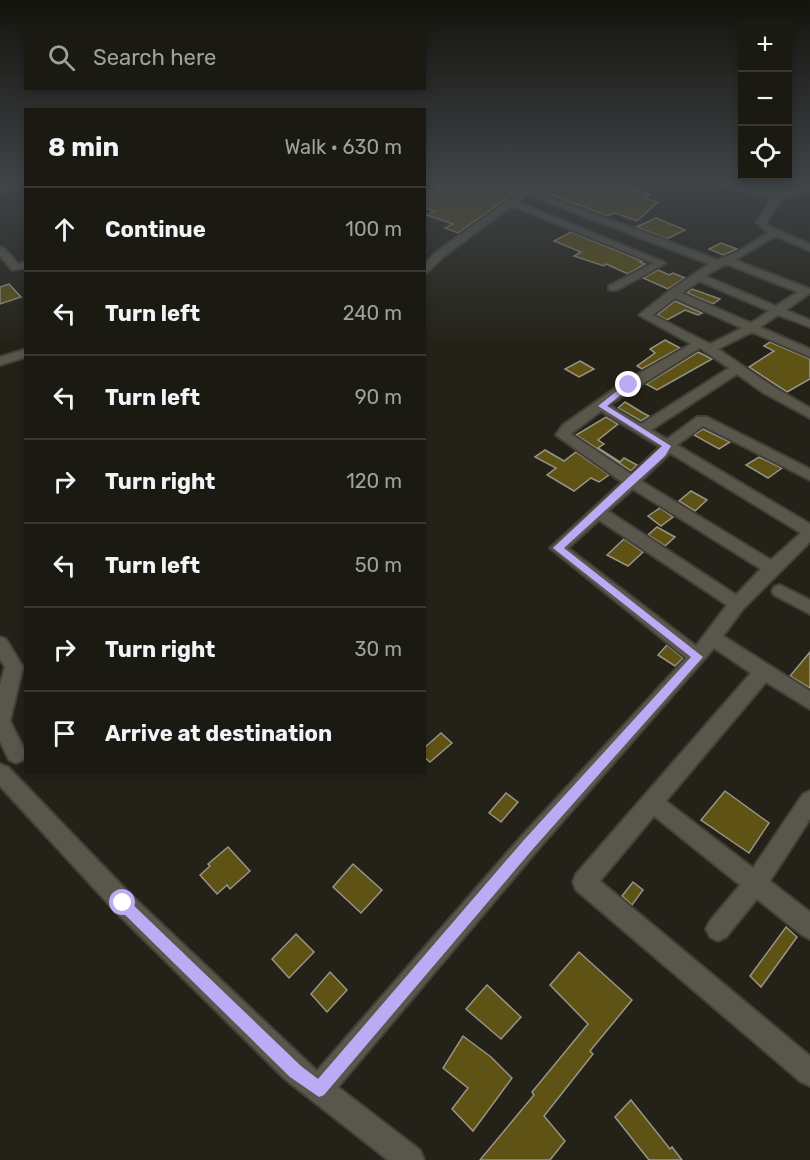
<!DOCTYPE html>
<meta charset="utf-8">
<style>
:root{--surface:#1b1a12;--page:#24231b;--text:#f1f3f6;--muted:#a0a19f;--line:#393832}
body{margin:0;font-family:Rubik,sans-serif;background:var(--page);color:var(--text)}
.controls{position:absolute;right:18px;top:18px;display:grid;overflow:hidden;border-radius:0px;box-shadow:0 3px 9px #0003}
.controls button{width:54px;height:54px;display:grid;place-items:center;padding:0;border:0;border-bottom:2px solid var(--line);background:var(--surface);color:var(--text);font:30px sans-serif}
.stop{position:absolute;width:18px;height:18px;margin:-14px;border:4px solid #bcaaf5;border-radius:50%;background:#fff}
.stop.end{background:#bcaaf5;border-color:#fff;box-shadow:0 2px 6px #0008}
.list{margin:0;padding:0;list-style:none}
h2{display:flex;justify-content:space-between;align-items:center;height:78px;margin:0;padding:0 24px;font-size:26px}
h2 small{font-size:20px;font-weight:400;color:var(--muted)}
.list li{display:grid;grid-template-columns:39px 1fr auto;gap:18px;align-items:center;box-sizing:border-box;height:84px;padding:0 24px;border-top:2px solid var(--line)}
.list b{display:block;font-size:22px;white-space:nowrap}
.list em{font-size:20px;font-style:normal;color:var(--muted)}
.icon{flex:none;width:33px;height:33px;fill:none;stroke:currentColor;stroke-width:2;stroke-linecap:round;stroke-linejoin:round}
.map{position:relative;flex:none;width:810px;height:1160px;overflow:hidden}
.search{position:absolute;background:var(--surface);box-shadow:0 3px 9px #0003;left:24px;top:24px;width:402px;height:66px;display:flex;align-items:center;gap:15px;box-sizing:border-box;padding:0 21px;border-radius:0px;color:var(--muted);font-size:22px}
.panel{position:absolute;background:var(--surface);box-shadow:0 3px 9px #0003;left:24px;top:108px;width:402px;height:666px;border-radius:0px}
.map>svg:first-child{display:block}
</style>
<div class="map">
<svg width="810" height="1160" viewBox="0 0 810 1160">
<rect width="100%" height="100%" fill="#242218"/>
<g fill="#5e5315" stroke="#979588" stroke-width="1.5">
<polygon points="462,182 484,187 485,182 530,182 458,233 445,228 453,224 427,215 434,211 424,208 424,193 443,184 450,188"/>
<polygon points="546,182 604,182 650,194 644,198 658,202 637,221 615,213 607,216 539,190"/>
<polygon points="656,218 673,225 685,230 667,239 636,227"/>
<polygon points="571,232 642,261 640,262 645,264 628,274 606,264 604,266 574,256 581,252 554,241"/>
<polygon points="721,243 737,249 723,255 709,249"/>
<polygon points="658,270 669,275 673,273 685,278 668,289 643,278"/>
<polygon points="9,284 21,297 0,304 0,287"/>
<polygon points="692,289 720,299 713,304 687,293"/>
<polygon points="675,301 702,313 698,315 685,310 667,320 657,315"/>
<polygon points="665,340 680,348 642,369 637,366 655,353 650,349"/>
<polygon points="770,342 810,359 810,379 787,392 749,367 774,351 764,346"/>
<polygon points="698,352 712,359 657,390 646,384"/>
<polygon points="580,361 594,369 579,377 565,369"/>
<polygon points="625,402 643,413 649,416 641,421 618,408"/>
<polygon points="606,417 618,424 598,440 604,444 598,448 620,462 624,458 637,465 631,471 576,435"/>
<polygon points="703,429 730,442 719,449 694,435"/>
<polygon points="545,450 564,461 576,452 609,475 599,482 591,478 574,491 547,475 556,468 535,457"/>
<polygon points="759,457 782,468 768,478 746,465"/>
<polygon points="691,491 707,500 695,511 679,501"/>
<polygon points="660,508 673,517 661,526 648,516"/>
<polygon points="657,527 675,537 665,546 648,535"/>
<polygon points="624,539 643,552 628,566 607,555"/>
<polygon points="667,645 683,658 675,666 658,655"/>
<polygon points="810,652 810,688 790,676"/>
<polygon points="441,733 452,743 430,762 424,757 424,748"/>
<polygon points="725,791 769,823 749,853 701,820"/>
<polygon points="506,793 518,802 501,822 489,813"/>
<polygon points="228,847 250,871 230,889 227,885 217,894 200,875 210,866 208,864"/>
<polygon points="353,864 382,890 361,913 333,887"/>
<polygon points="633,882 643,890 632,905 622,896"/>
<polygon points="786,927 797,937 761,987 750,976"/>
<polygon points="296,934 314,952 289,978 272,959"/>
<polygon points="579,952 632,1000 590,1051 593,1054 544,1116 565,1141 550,1160 480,1160 534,1095 532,1092 588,1024 550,985"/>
<polygon points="330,972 347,990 327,1012 311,994"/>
<polygon points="487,985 521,1017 501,1039 466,1009"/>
<polygon points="463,1036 491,1057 512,1078 473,1131 452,1109 468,1088 443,1068"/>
<polygon points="631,1100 670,1149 672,1147 682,1160 649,1160 615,1117"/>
</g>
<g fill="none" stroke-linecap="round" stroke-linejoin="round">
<g stroke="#413f38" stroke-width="4">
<g id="minor">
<polygon points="19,182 22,183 22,187 0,192 0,186"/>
<path d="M534 182H544L534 191 718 260 739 251 768 233 756 222 773 198 708 182H724L779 194 810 184V190L782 199 766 222 771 227 810 244V251L776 236 735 260 810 289V293L786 310 810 320V327L778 315 760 327 810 349V357L752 332 718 349 772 386 810 408V418L762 392 737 374 651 430 667 439 697 417H707L810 469V480L703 426 677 445 810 524V542L743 609 723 636 810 691V709L766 682 666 801 753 868 803 794 810 791V819L770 881 810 912V939L802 935 757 899 726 937 718 941 710 937 706 929 710 921 740 885 654 816 600 881 810 1056V1086L801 1082 576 890 573 882 576 874 751 673 714 648 535 853 338 1087 420 1150 424 1160H388L286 1080 115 911 0 786V764L8 767 131 895 317 1071 519 839 686 658 550 548 622 482 556 435 563 425 624 382 691 344 639 315 669 291 709 264 528 195 518 202 666 263 617 290H609V286L653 263 512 206 443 257 424 275V265L435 253ZM726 264 798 292 776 306 705 276ZM699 281 769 311 751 323 682 293ZM675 298 742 328 710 344 653 315ZM700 348 729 368 641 424 609 405ZM601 411 660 447 631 474 571 434ZM670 453 801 533 771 560 641 481ZM633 489 761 569 736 595 608 511ZM599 520 727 605 696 646 568 548Z"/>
<polygon points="0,247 4,248 18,264 26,262 26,268 12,270 0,256"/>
<polygon points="26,349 26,357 0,365 0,357"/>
<polygon points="780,585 810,600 810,614 774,595 772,591 774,587"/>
<polygon points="0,637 6,639 23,667 10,721 26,753 23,760 16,763 9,760 0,741 0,685 5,667 0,659"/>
</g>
</g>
<use href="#minor" fill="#59574b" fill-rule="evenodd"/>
</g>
<linearGradient id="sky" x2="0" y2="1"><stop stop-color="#14130d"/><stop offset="0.53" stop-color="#3f4448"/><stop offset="1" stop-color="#3f4448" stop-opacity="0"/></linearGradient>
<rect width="810" height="345" fill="url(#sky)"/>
<polygon fill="#bcaaf5" points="627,383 633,385 607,406 671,446 665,456 564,548 703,657 532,850 324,1095 319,1097 290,1077 118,908 116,903 118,899 123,897 127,899 301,1066 318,1079 523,841 691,657 553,548 662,446 598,406"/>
</svg>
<div class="controls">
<button>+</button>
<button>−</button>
<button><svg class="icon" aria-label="locate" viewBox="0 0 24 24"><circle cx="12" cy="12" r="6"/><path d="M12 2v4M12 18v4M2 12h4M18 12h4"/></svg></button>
</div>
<div class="stop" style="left:123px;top:903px"></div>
<div class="stop end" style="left:629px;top:385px"></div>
<div class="search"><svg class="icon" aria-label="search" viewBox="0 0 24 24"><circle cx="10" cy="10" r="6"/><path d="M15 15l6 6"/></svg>Search here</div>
<section class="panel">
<h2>8 min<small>Walk · 630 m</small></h2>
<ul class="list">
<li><svg class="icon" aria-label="ahead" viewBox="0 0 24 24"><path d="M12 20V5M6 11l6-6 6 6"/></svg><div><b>Continue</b></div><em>100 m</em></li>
<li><svg class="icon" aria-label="left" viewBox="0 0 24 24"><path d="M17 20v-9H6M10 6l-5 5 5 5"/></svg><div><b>Turn left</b></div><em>240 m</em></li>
<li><svg class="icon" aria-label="left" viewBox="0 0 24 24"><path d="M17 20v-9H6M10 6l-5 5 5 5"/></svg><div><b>Turn left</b></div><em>90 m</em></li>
<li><svg class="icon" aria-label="right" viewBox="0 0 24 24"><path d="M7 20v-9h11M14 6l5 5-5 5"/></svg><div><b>Turn right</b></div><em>120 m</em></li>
<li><svg class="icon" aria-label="left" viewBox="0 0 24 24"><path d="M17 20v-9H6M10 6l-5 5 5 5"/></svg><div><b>Turn left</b></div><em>50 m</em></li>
<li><svg class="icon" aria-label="right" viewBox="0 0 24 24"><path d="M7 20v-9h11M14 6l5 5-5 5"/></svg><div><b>Turn right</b></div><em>30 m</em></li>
<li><svg class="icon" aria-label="arrive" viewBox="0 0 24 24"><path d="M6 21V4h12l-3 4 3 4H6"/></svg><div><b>Arrive at destination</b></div></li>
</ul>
</section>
</div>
